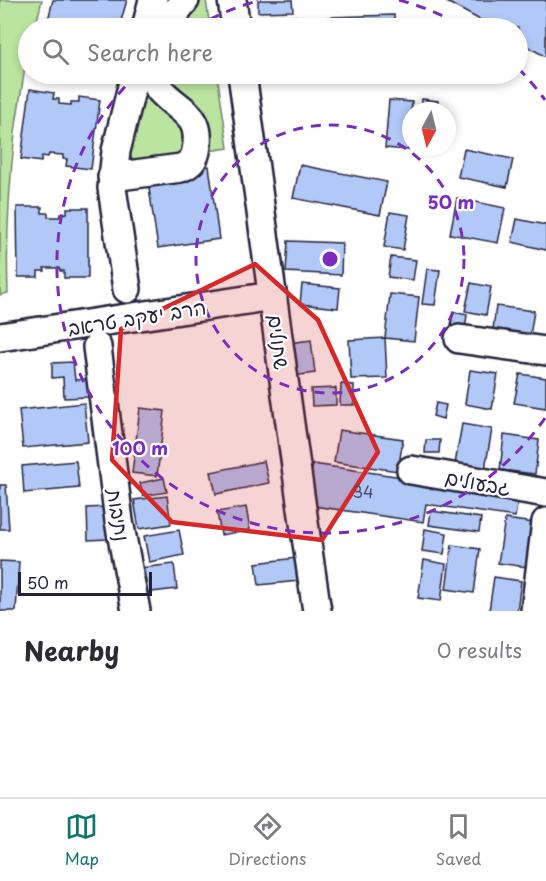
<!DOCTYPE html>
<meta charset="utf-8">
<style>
:root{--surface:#fff;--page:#f2f2f3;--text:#2b2b33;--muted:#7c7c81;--line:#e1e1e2;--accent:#0f766e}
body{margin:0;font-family:"Playpen Sans","Playpen Sans Hebrew",sans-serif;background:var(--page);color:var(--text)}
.compass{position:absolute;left:402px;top:102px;width:54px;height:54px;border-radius:50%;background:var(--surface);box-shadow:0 3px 9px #0003;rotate:187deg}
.scale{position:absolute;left:18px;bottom:15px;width:134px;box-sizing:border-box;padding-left:6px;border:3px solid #22223b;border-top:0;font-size:16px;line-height:21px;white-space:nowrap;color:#22223b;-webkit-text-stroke:4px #fff;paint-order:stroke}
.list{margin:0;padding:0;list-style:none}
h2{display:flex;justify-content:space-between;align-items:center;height:78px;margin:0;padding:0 24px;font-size:26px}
h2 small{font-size:20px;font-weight:400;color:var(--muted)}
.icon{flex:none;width:33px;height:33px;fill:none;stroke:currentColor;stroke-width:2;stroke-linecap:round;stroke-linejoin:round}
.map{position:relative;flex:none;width:546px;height:611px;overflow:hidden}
.search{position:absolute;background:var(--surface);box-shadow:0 3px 9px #0003;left:18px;right:18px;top:18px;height:66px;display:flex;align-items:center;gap:15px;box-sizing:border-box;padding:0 21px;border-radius:33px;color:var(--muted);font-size:22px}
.sheet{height:186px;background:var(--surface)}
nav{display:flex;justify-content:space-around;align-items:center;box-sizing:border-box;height:84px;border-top:2px solid var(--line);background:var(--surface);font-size:16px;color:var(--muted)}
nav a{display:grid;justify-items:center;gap:3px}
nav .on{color:var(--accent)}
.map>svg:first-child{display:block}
</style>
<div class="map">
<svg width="546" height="611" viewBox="0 0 546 611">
<rect width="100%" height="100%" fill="#fff"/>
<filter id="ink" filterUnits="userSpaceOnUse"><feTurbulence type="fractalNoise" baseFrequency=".0167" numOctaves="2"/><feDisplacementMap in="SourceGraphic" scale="12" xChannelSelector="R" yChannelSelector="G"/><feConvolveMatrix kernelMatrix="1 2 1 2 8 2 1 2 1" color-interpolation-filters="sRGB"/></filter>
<g filter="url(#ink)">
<g fill="#bbe4a0" stroke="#6e836e" stroke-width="1.5">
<path d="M0 0H42L35 28H28C28 64 19 98 15 133 9 186 6 239 8 293L0 295Z"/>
<polygon points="160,0 206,0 210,28 154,28"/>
<polygon points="143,74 217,74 228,148 141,161 131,158 126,154"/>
</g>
<g fill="#b2c9f8" stroke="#22223b" stroke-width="1.5">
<polygon points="53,0 127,0 119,28 46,28"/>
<polygon points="258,0 292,0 293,11 258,12"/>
<polygon points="443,0 546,0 546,57 518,41 518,28 495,28"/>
<polygon points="394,15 395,28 328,28 328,17"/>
<polygon points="296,16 297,28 267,28 266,19"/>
<polygon points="330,74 396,74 397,78 330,80"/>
<polygon points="30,89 54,93 53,99 59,99 59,104 71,105 71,102 79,102 79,97 100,100 91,169 66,166 67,159 63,159 63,155 49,154 48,157 42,156 41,162 21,159"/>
<polygon points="422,99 438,101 437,111 421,111"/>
<polygon points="389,100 412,102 408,150 385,148"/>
<polygon points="464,149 513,159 507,187 458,177"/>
<polygon points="300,165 387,182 380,215 293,198"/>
<polygon points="209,166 219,239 158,248 147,175"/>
<polygon points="457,198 505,208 498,243 450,234"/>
<polygon points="17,207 42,207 42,213 48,213 48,217 60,217 60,214 67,213 67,208 88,208 88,278 64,278 64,271 60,271 59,268 44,268 45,271 38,271 38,277 18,277"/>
<polygon points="390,212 409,215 403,250 384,247"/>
<polygon points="517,219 546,225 546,250 512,242"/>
<polygon points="288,241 342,243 341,275 286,272"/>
<polygon points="391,257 416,260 413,280 388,277"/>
<polygon points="427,269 440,270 435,305 422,304"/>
<polygon points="471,283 491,287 486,315 465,311"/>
<polygon points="302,284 340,288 338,308 300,304"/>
<polygon points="390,294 419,297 414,341 385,338"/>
<polygon points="496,306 534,311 529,342 492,337"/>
<polygon points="453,312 467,315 464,336 450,333"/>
<polygon points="385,338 387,378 351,379 349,340"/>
<polygon points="311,340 315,373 293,376 289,343"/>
<polygon points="73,362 75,380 87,379 88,397 64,398 63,377 52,378 52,363"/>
<polygon points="470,370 498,374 492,409 465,404"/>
<polygon points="520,374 546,378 546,408 514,403"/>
<polygon points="341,384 354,385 354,405 340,405"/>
<polygon points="336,388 336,405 312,406 311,389"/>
<polygon points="84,403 88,442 23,448 19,410"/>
<polygon points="436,403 446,405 443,419 433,416"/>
<polygon points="140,408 165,411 157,476 132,473"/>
<polygon points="462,424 492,429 485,469 455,464"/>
<polygon points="339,430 403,439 398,471 334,462"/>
<polygon points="504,435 539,440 535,474 500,470"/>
<polygon points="426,440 440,440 439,453 425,453"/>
<polygon points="76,461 79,488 24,493 22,466"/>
<polygon points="264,461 269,483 216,494 211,472"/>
<polygon points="313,464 519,494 515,517 426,504 423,522 307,505"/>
<polygon points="164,478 167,492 143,496 140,483"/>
<polygon points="0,485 6,485 9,529 0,529"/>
<polygon points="167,496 171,524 139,529 134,500"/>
<polygon points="106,507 107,539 88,540 87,508"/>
<polygon points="246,507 250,530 221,535 217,512"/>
<polygon points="431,511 481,518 479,532 429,525"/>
<polygon points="505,519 534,523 527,567 498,563"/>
<polygon points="425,529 447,533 444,554 422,551"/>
<polygon points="179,530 184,555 149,562 144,536"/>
<polygon points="452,545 480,549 474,593 446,589"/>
<polygon points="296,558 299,581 259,585 256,563"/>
<polygon points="424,560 446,564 441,601 418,598"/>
<polygon points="0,561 19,562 16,611 0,611"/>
<polygon points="174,564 177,589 143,593 140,568"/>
<polygon points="494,577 521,581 517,611 489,611"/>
</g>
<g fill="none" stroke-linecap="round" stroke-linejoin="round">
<g stroke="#22223b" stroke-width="32">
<g id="minor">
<polyline points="232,0 236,28"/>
<polyline points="146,28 153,0"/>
<polyline points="171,28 177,10 185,0"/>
<path d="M242 74C267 253 290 432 317 611"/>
<path d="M112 177 181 168C190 164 194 160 196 151 203 114 181 113 160 90L156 83 157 74"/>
<polyline points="127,289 112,188 116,151 135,74"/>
<polyline points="0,337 273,296"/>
<polyline points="459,339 546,351"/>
<polyline points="97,347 119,521 136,611"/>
<polyline points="411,470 546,493"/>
<polyline points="535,611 546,522"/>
</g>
</g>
<use href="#minor" stroke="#fff" stroke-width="27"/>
</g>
</g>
<path fill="#d62828" fill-opacity="0.2" stroke="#d62828" stroke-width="4.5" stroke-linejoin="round" d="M255 264 318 320 378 452 322 540 172 522 112 460 121 329Z"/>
<g fill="none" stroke="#7b2cbf" stroke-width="3" stroke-dasharray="10 8">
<circle cx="330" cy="259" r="134"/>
<path d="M545 418A268 268 0 1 1 136 75M194 28A268 268 0 0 1 261 0M399 0A268 268 0 0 1 466 28M518 68A268 268 0 0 1 545 100"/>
</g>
<g text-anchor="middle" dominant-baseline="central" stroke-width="4.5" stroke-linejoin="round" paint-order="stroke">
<g font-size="16" fill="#464c6a">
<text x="363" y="491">34</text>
</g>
<g font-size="20" fill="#22223b" stroke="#fff">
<text transform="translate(137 317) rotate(-9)">הרב יעקב טראב</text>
<text transform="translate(279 342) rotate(83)">שתולים</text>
<text transform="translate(478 482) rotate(10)">גבעולים</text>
<text transform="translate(119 515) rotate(81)">נתיבות</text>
</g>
</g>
<circle cx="330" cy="259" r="9" fill="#7b2cbf" stroke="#fff" stroke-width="3"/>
<g font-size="18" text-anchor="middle" font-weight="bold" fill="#7b2cbf" stroke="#fff" stroke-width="4.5" stroke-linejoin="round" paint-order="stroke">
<text x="451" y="209">50 m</text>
<text x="140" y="455">100 m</text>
</g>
</svg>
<svg class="compass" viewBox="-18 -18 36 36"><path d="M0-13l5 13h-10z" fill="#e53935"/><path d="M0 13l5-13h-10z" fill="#7c7c81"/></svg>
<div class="scale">50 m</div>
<div class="search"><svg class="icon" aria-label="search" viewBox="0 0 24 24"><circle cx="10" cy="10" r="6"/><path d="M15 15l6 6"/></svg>Search here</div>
</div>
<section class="sheet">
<h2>Nearby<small>0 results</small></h2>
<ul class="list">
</ul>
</section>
<nav>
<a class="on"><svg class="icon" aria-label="map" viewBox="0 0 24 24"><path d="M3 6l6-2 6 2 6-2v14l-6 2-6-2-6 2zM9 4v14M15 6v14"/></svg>Map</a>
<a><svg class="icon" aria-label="directions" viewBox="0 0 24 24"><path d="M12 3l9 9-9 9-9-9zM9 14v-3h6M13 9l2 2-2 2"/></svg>Directions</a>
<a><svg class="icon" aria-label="saved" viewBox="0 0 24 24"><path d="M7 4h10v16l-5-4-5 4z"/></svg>Saved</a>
</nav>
